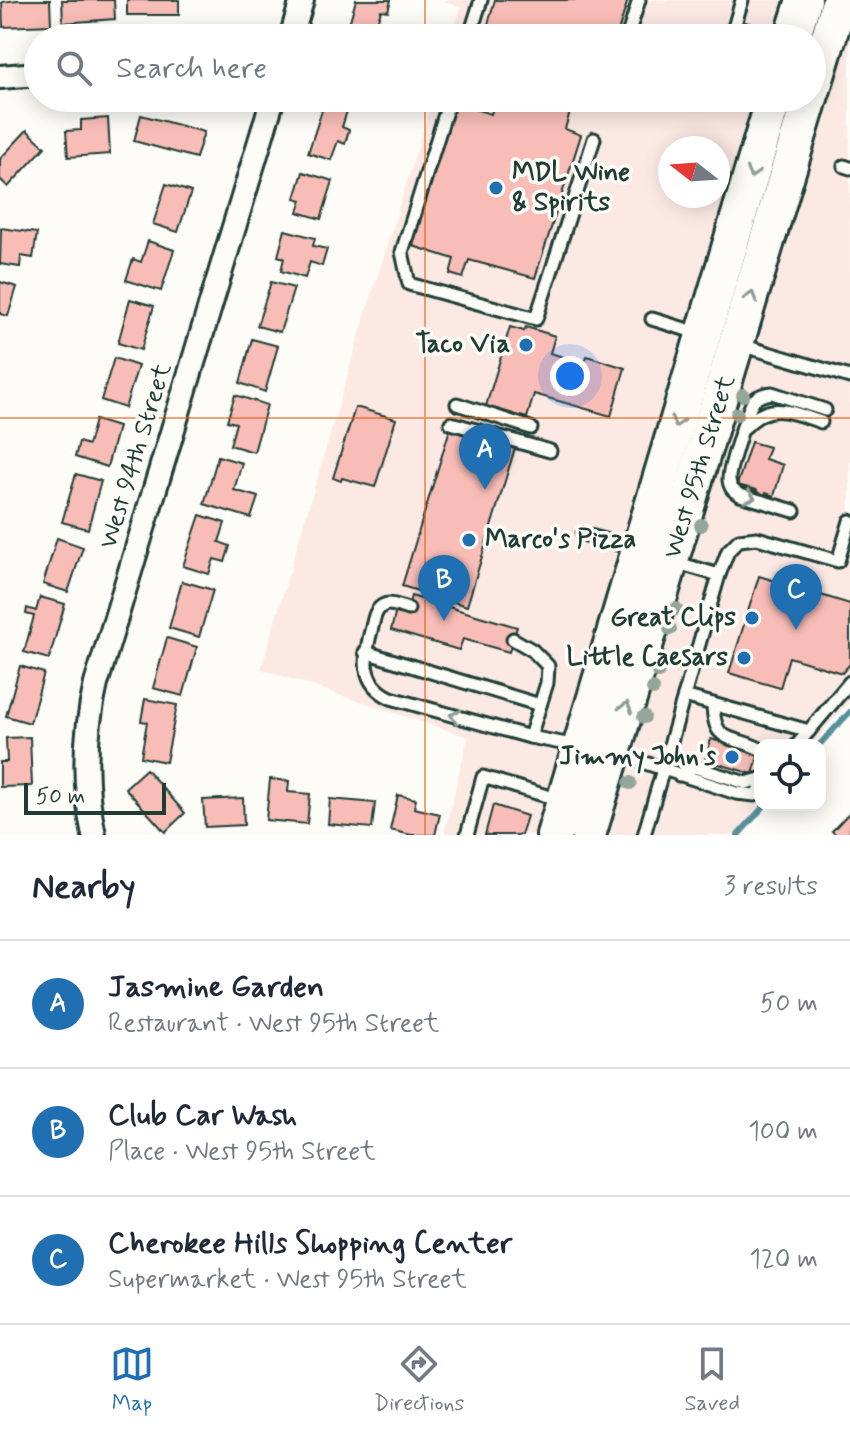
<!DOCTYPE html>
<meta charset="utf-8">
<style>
:root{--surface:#fff;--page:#f6f6f7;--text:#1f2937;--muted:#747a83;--line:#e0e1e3;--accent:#1f6fb2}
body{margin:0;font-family:Mynerve,sans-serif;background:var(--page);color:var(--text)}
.controls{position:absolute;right:24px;bottom:24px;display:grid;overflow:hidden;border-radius:16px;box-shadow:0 4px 20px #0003}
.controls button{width:72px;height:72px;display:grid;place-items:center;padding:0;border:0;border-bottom:2px solid var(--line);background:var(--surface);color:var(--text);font:40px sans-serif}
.compass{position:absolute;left:658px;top:136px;width:72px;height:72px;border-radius:50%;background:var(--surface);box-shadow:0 4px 20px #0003;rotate:287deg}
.scale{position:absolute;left:24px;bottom:20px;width:142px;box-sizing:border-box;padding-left:8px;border:4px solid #1f3d34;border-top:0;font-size:22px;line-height:28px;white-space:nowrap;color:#1f3d34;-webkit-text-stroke:6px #fdfcf7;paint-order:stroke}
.you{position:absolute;left:570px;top:376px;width:28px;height:28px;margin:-20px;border:6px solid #fff;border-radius:50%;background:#1a73e8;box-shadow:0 0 0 12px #1a73e833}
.badge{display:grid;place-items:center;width:52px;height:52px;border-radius:50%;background:var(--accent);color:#fff;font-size:26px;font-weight:700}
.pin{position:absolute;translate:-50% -66px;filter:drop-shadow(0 2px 4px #0008)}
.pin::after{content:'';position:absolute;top:42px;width:28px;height:24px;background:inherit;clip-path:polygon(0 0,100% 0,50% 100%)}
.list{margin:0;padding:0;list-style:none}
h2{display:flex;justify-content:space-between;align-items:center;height:104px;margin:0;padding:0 32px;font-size:34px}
h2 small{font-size:26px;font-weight:400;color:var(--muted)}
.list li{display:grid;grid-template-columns:52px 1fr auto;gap:24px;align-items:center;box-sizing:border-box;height:128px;padding:0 32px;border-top:2px solid var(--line)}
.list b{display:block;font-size:30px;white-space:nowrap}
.list p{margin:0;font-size:26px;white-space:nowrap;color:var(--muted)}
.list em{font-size:26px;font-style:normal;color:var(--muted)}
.icon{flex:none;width:44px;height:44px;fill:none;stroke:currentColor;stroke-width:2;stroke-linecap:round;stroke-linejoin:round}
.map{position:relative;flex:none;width:850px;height:835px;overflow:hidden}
.search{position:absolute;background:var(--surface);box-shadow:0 4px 20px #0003;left:24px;right:24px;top:24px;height:88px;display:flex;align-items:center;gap:20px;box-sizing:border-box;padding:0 28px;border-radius:44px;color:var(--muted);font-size:30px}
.sheet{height:488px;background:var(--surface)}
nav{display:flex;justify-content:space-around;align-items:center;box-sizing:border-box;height:112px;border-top:2px solid var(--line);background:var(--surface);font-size:22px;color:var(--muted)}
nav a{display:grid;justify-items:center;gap:4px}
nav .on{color:var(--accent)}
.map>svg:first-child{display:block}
</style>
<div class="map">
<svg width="850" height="835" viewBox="0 0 850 835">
<rect width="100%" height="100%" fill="#fdfcf7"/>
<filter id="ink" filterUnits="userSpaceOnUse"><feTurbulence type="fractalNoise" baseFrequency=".0125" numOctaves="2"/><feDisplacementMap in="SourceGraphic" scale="16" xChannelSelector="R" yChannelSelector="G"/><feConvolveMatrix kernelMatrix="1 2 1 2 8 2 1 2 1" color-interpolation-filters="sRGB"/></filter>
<g filter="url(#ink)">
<path fill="#fce9e4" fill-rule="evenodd" d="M442 0H850V701L812 745H760V805L734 835H444L468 737 261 669 362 326 433 98H812V38H451L461 8ZM670 148H718V196H670Z"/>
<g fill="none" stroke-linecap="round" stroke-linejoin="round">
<g stroke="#59919b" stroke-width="6">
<polyline points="819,745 850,712"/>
<polyline points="738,835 765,805"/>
</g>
</g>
<g fill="#f9bdb7" stroke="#1f3d34" stroke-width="2">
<polygon points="17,0 50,0 51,25 3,27 2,2"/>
<polygon points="62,0 114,0 115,19 63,23"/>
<rect x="127" y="0" width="52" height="15"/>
<polygon points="356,0 391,0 388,11 381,10 372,38 360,38 346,34"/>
<polygon points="495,0 628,0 616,38 484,38"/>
<polygon points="326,98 349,105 342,127 349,130 345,144 338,141 331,160 308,153"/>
<polygon points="496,98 574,98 565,129 581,135 535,278 469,260 463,278 450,274 454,259 413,246 455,103 491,114"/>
<polygon points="141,115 204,132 196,158 134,141"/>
<polygon points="108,118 110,154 68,157 66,131 81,130 81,120"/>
<polygon points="27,130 45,147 8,187 0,179 0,159"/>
<polygon points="303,172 333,181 321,219 298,212 302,200 295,198"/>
<polygon points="166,184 191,192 178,232 153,224"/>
<polygon points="1,228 37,233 33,258 21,256 20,267 0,264"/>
<polygon points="285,230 315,238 313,246 327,249 322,266 310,262 305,278 281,271 284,258 278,256"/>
<polygon points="148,241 174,250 161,291 126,280 133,259 141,262"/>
<polygon points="0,282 17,287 8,316 0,314"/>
<polygon points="271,282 294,288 280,332 257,326"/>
<polygon points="130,299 154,306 141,350 118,343"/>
<polygon points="510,327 524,331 526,327 555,336 550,353 584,363 587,356 625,368 611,416 534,394 527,418 486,406"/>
<polygon points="252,339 278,346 265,392 240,383"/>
<polygon points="114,358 138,366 125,408 101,400"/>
<polygon points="235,395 267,405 254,452 230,445 236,423 227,421"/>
<polygon points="355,408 359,408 396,419 375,487 342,478 341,481 333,478"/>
<polygon points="95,420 118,427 107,467 75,457 79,442 88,445"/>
<polygon points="450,429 515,448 467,606 402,586"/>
<polygon points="751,442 769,447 765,459 783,465 774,496 766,493 765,496 756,493 757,490 737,485"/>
<polygon points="218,456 242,463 234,490 258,497 251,518 204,504"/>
<polygon points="76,474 101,481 88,529 62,522"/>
<polygon points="200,515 225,523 219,542 230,546 225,562 214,559 209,574 183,566"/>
<polygon points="57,538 83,547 68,592 43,584"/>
<polygon points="759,576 850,604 850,664 842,673 789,657 780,688 729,673"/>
<polygon points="182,581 213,590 199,637 169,628"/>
<polygon points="411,596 517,627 509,652 463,639 459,650 391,630 396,611 406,614"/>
<polygon points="40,597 65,604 49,659 24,652 34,616 26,614 27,608 36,611"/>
<polygon points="167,638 197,647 183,696 153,688"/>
<polygon points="20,666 44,673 30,723 6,716"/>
<polygon points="145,699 177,705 166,762 141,757 147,722 141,721"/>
<polygon points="30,737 32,786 0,787 0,762 7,762 6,738"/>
<polygon points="711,739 759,754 753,774 705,760"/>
<polygon points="146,769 185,813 165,832 125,788"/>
<polygon points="270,779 289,781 288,792 310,794 307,824 266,820"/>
<polygon points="398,795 416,799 414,808 440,814 435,835 411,835 390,830"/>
<polygon points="243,798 244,825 205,827 203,800"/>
<polygon points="330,799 375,803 372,828 328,824"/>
<polygon points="493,805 527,816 521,835 485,835"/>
<polygon points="850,812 850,835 836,835 832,831"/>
</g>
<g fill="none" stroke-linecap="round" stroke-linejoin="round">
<g stroke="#1f3d34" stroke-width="17">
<g id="service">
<polyline points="735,27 775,38"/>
<polyline points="469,38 481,0"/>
<polyline points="627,38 639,0"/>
<polyline points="731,38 742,0"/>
<polyline points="450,98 402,252 409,284 536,319 594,139"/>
<polyline points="844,166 850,168"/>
<polyline points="652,319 701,334"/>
<polyline points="741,345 850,377"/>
<polyline points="457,404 531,428"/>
<polyline points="451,423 550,451"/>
<path d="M745 427C770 400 791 412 821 422"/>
<path d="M794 511 740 495C733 491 730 488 729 480 728 470 748 408 754 400 759 395 765 394 772 393L825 410"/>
<polyline points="583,534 635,549"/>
<polyline points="674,562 719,575"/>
<path d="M408 609C401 607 390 602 384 605 375 609 374 619 372 627 364 656 359 683 391 698L530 737 577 746"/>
<polyline points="513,639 532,650 548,666 547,683 530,737"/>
<polyline points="365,652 540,705"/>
<polyline points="684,696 809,731"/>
<path d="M713 704C714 746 731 734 760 749"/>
<polyline points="797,745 850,682"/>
<polyline points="618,754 736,793 755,795 760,789"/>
<polyline points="679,775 694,767 746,783 760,779"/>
<polyline points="467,835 483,777 560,800"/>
<polyline points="644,835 719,575 728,551 739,540 757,538 838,561 850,521"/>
</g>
</g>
<g stroke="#1f3d34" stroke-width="28">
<g id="minor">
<polyline points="291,38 302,0"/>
<polyline points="0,77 38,74"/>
<path d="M94 835C83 784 84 734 96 684L273 98"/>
</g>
</g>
<g stroke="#1f3d34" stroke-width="40">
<g id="primary">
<polyline points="792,38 804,0"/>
<polyline points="812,92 840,0"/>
<polyline points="554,835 774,98"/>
<polyline points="588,835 810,98"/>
</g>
</g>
<use href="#service" stroke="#fdfcf7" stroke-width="11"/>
<use href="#minor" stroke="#fdfcf7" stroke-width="22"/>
<use href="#primary" stroke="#fdfcf7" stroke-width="34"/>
</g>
<g fill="#93a69a">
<circle cx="743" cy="395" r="7"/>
<circle cx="737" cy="414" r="7"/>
<circle cx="701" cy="525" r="7"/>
<circle cx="676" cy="609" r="7"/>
<circle cx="670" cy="629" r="7"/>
<circle cx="658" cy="672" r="7"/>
<circle cx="653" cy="689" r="7"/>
<circle cx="644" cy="717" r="7"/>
<circle cx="630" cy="783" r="7"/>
</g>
<defs><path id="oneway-chevron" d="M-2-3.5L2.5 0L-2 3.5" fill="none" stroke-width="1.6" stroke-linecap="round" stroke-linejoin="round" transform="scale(2)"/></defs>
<g stroke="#8e9c96">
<use href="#oneway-chevron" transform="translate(752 173) rotate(107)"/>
<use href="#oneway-chevron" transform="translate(751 297) rotate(-73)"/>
<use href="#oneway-chevron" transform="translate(677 422) rotate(107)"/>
<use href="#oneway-chevron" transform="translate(750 497) rotate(18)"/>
<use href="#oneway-chevron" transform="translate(626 707) rotate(-73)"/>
<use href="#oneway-chevron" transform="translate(455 716) rotate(-164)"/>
</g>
</g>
<path fill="none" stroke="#e8590c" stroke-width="2" stroke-opacity="0.55" d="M425 0V38M425 98V835M0 418H850"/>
<g fill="#1f6fb2" stroke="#fdfcf7" stroke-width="3">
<circle cx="496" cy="188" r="8"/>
<circle cx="526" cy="345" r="8"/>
<circle cx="469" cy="540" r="8"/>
<circle cx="752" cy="618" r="8"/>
<circle cx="744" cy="658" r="8"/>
<circle cx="732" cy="757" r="8"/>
</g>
<g text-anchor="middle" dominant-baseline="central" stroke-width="7" stroke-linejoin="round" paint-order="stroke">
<g font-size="26" font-weight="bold" fill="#1f3d34" stroke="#fdfcf7" text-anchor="end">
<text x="512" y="173" text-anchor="start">MDL Wine<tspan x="512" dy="30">&amp; Spirits</tspan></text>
<text x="510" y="345">Taco Via</text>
<text x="485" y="540" text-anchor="start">Marco's Pizza</text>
<text x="736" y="618">Great Clips</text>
<text x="728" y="658">Little Caesars</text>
<text x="716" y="757">Jimmy John's</text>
</g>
<g font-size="26" fill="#1f3d34" stroke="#fdfcf7">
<text transform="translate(136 456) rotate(-73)">West 94th Street</text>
<text transform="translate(700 467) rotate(-73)">West 95th Street</text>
</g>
</g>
</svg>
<div class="controls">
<button><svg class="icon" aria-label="locate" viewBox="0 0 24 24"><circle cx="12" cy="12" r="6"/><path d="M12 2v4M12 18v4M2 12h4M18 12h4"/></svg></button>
</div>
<svg class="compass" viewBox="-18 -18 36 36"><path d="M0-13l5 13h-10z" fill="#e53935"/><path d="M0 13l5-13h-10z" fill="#747a83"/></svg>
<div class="scale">50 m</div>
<div class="you"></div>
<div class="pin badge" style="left:485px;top:490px">A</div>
<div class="pin badge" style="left:444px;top:621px">B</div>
<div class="pin badge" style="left:796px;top:630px">C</div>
<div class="search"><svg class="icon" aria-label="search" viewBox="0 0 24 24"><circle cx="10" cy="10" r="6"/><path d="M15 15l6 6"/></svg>Search here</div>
</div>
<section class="sheet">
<h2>Nearby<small>3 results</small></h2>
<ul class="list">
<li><span class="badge">A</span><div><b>Jasmine Garden</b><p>Restaurant · West 95th Street</p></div><em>50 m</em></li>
<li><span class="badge">B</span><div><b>Club Car Wash</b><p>Place · West 95th Street</p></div><em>100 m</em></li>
<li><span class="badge">C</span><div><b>Cherokee Hills Shopping Center</b><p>Supermarket · West 95th Street</p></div><em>120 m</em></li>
</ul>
</section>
<nav>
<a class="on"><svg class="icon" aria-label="map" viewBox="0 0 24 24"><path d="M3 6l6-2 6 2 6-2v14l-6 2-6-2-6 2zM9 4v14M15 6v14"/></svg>Map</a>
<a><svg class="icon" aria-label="directions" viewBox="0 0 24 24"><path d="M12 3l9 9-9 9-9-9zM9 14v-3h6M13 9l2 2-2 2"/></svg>Directions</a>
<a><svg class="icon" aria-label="saved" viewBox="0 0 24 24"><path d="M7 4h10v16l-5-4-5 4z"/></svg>Saved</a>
</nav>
